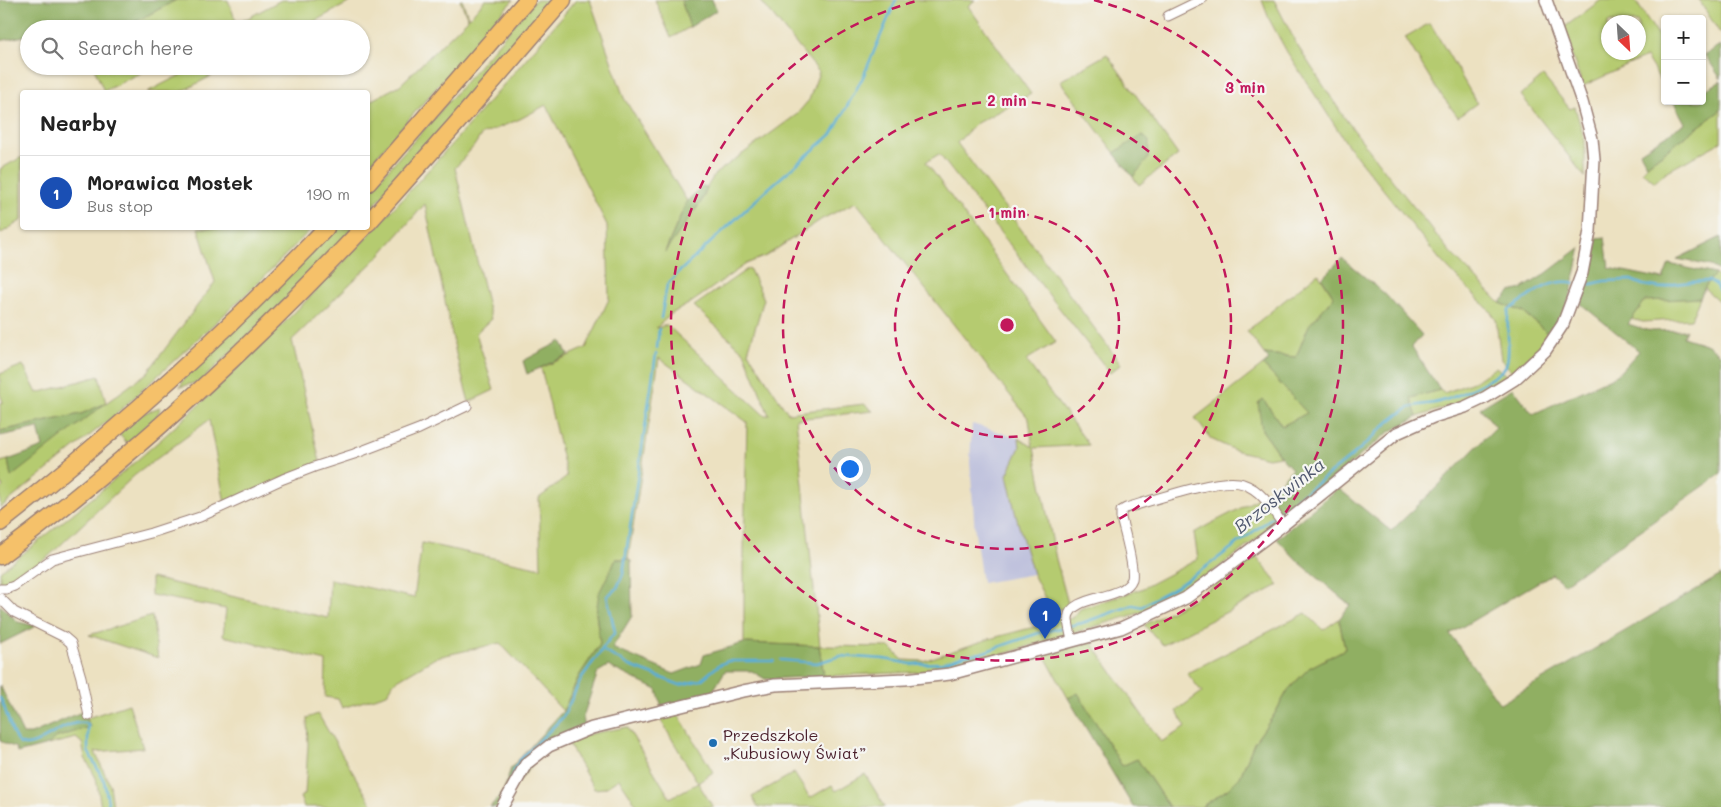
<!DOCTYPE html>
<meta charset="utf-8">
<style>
:root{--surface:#fff;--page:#f6f6f6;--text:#222;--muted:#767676;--line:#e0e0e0;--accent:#ea580c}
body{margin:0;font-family:Mali,sans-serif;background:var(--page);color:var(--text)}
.controls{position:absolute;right:15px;top:15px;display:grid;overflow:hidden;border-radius:5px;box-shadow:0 1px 4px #0004}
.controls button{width:45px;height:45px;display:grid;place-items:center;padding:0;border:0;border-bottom:1px solid var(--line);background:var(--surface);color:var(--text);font:25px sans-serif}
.compass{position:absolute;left:1601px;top:15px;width:45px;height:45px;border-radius:50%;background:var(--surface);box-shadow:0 1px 4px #0004;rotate:155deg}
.you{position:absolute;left:849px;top:468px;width:18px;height:18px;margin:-12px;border:4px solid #fff;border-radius:50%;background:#1a73e8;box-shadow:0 0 0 8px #1a73e833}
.badge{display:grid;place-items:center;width:32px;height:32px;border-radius:50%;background:var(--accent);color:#fff;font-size:16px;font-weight:700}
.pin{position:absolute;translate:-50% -41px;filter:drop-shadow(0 1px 2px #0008)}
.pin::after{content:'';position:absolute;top:26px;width:18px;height:15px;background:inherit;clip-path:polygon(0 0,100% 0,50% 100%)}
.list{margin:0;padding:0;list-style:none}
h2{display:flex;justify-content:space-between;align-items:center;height:65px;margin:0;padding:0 20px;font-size:21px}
h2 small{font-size:16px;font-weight:400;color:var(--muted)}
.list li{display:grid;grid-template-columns:32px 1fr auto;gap:15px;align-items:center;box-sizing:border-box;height:75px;padding:0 20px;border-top:1px solid var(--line)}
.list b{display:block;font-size:19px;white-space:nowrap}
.list p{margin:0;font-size:16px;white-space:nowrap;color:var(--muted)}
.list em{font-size:16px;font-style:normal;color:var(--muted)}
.icon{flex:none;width:28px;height:28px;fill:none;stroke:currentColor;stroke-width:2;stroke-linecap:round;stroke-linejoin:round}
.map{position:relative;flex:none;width:1721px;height:807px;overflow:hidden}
.search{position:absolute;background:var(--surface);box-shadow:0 1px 4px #0004;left:20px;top:20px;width:350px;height:55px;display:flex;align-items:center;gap:12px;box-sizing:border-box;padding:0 18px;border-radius:28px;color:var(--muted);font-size:19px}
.panel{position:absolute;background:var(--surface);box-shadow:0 1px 4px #0004;left:20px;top:90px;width:350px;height:140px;border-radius:5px}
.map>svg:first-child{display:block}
</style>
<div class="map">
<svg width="1721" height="807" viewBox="0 0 1721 807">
<rect width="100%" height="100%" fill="#f6f6f2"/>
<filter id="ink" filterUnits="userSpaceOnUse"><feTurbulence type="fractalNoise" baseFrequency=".02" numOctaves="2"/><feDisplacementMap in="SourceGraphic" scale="10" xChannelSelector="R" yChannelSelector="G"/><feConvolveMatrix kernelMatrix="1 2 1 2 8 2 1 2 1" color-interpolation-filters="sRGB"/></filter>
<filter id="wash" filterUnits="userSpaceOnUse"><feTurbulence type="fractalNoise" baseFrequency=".0096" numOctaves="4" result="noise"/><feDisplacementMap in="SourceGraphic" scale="20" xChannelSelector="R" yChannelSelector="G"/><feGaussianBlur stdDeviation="1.12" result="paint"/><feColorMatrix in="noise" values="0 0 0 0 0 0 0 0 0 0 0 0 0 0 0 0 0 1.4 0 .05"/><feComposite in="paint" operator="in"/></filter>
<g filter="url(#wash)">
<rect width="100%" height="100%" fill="#ece1c1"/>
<polygon fill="#c0c2dd" points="972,424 1019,438 1020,447 1007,475 1016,516 1033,574 982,583 975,533 970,462"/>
<g fill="#b5cb6f" stroke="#80754d" fill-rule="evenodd">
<polygon points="176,0 228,0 237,24 281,0 354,0 300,29 122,29"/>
<polygon points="460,0 462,0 469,18 485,0 513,0 368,166 368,102 400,85 468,19"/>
<polygon points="535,0 554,0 368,212 368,192 437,115"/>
<path d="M576 0H590L624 98 687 201 666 249 701 202 707 187 715 174 796 115 809 100 819 72 760 0H975L968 6 1031 94 975 124 957 143 1121 364 1110 373 939 154 926 162 1056 342 1026 360 1089 445 1034 448 1056 559 1069 607 1063 610 1049 606 1033 574 1016 516 1007 475 1020 447 1019 438 1033 447 1029 419 856 202 822 219 766 256 746 264 692 302 671 314 656 328 667 325 764 415H769L744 352 694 306 749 268 764 299 748 352 788 413 864 404 873 411 796 419 820 646 890 647 903 660 923 661 989 639 1038 626V622L1057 617 1063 620 1073 618 1080 609 1141 589 1198 559 1194 533C1217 519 1243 509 1265 493L1284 519 1192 587 1156 608 977 662 917 672 824 676 819 646 744 643V551L747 422 659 358 628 559H616L596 613 600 644 579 676 563 711 500 643 437 657 394 682 387 694 342 708 338 699 325 697 326 661 223 636 226 609 151 595V578L328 618 330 579 414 598 422 543 541 568 539 498 567 477 541 368 586 348 609 299 607 225 546 105 520 119 481 135 474 146 455 168 491 319 476 333 494 390 469 402 456 354 425 204 381 254 292 340 320 462 225 503 209 420 135 475 50 555 9 586H0V571C33 547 64 520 96 495 274 348 428 175 576 0Z"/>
<polygon points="655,0 681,0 690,27 671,38"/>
<polygon points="1262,0 1274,0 1297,45 1344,117 1389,176 1450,252 1500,303 1523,312 1550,335 1537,351 1513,372 1501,360 1496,320 1491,312 1441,261 1349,147 1287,52 1269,19"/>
<path d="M1601 0H1635L1665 46V88L1646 57 1583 86 1562 29ZM1608 22H1638V52H1608Z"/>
<polygon points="1699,0 1721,0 1721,35"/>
<polygon points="1430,23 1477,103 1458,117 1436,88 1405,37"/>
<polygon points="1107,54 1178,155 1139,185 1060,81"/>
<polygon points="93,66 155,66 104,91"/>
<polygon points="198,66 230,66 181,92 147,92"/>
<polygon points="1543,76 1570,109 1575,107 1585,141 1585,177 1521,95"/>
<polygon points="1721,110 1721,142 1666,172 1655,182 1642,172 1647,165"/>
<polygon points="22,157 22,220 0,234 0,169"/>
<polygon points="198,228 312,228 254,287 115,415 0,508 0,492 3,486 0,484 0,462 8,460 11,476 103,405 81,414 0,431 0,403 3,402 0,394 0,374 23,365 37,393 99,376 106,403 147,373 215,282"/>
<polygon points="334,228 353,228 299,286 201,381 180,387 189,370 253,311"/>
<polygon points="1318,273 1334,297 1310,325 1296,357 1264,354 1247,331"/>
<polygon points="1715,274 1721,282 1721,303 1704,288"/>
<polygon points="1700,298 1691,319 1643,322 1630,319 1645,300"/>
<polygon points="1263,365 1308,413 1282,426 1263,399 1262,430 1280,456 1268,458 1234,450 1211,439 1195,418"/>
<polygon points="1496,367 1508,377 1479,396 1417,417 1410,398 1440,390 1444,393 1476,381"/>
<polygon points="160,407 161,408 156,417 127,443 119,434 142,414"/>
<polygon points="1256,556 1279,585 1163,645 1144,625 1195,598"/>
<polygon points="1306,613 1323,630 1339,619 1345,649 1309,668 1288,690 1274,715 1254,743 1240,777 1228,789 1201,807 1169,807 1137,759 1122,766 1078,694 1068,698 1043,653 1091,642 1161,742 1186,727 1176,711 1202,692 1187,673"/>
<polygon points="152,616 158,658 89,635"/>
<polygon points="129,704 143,748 95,752 110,785 113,807 101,807 96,778 85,758 82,743 76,738 48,745 55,738 89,727 87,718"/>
<polygon points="318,714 368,798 374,807 304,807 300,797 305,794 308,745 307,718"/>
<polygon points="678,714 713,772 698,783 713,807 638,807 619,779 605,788 594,789 567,741 589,734 627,727 670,798 698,783 660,719"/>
<polygon points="794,773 810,798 832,785 836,791 865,774 885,807 758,807 752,797"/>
</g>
<g fill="#90af62" stroke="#6d6746">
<polygon points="0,0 176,0 122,29 77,29 73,21 48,29 29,29 29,35 0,41"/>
<polygon points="681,0 712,0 717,10 690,27"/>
<polygon points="1721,45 1721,79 1705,55"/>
<polygon points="1721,81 1721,110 1647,165 1640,152 1685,123 1673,101 1702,101 1702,92"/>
<polygon points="1142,135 1149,141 1148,159 1133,177 1114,153"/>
<polygon points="702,186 707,187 701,202 665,252 687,201"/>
<polygon points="1605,237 1609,268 1663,279 1669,264 1715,274 1704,288 1700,298 1645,301 1628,324 1650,331 1686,330 1683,337 1708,345 1721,355 1721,474 1564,584 1552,574 1450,634 1500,704 1721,575 1721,807 1201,807 1228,789 1240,777 1254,743 1274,715 1288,690 1309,668 1345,649 1339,619 1350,605 1299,562 1277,539 1338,488 1391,531 1433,491 1496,427 1480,408 1513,388 1533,414 1617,375 1639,351 1581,304 1597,238"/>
<polygon points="1721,237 1721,272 1711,266 1677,259"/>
<polygon points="1581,247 1571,294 1560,320 1550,335 1523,312 1500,303 1510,292 1522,289 1544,275"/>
<polygon points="1342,258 1385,294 1422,335 1412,347 1440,390 1411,398 1417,417 1389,432 1284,519 1265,493 1280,482 1292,469 1280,456 1262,430 1258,403 1263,399 1282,426 1307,413 1263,365 1269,360 1264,354 1296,357 1309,325 1334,297 1322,278"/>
<polygon points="561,341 568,355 527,374 523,361"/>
<polygon points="106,403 11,477 8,460 43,447 38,428 0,436 0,431 81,414"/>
<polygon points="616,559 628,559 631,561 632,616 612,648 674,674 701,664 704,655 744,643 819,646 824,676 765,679 752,671 725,671 713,691 662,708 657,690 608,666 598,672 583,717 585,728 548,744 499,807 490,807 503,792 511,768 563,711 579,676 600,644 596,613 599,593"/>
<polygon points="0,605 18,622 36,626 0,644"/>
<polygon points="0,685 23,734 31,734 84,711 90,727 55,738 48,745 17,753 16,748 0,741"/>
<polygon points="1078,693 1122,766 1137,759 1169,807 1133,807 1068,698"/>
</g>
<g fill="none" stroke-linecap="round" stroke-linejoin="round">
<g stroke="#5aaed6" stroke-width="2.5">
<polyline points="1580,285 1584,286 1604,281 1631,280 1643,285 1661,288 1674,284 1691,282 1709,281 1715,284 1721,294"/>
<polyline points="661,318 667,285 679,272 770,187 832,134 863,77 896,0"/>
<polyline points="657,348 659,329"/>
<polyline points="602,649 615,632 607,596 617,588 623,574 656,354"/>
<path d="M781 660 817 663 840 656 884 659 911 664 942 663 965 655 981 653 1039 633 1082 623 1133 605 1142 607C1150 600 1158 596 1168 591 1179 585 1189 578 1200 571 1238 544 1275 515 1312 487 1332 472 1353 456 1371 439 1383 427 1393 416 1409 408 1419 403 1432 405 1442 401 1456 397 1498 378 1505 367 1512 354 1505 325 1509 310 1528 298 1550 276 1575 283"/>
<path d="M0 698C7 708 11 740 21 744 38 751 65 716 88 724V751L104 781 109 807"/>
<polyline points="511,780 514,769 520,760 563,717 582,677 602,650 630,666 680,685 701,680 719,665 728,661 774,661"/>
</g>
</g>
</g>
<g filter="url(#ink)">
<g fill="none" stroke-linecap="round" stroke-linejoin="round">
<g stroke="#9b8076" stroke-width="11">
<g id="minor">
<polyline points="1168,16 1201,0"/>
<polyline points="0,589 6,589 14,586 52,559 151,533 200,517 283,479 314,467 354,454 419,429 467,406"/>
<polyline points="0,598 14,612 64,637 71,643 81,677 89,716"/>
<path d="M1072 641C1071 634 1068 625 1068 618 1071 594 1124 601 1132 579 1135 568 1124 530 1121 518V511L1126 508C1150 501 1223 476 1243 484 1262 490 1273 510 1283 525"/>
</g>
</g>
<g stroke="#9b8076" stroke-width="14">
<polyline id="tertiary" points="502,807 526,764 549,746 592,728 743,691 775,685 905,679 950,674 1121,628 1186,598 1283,525 1397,433 1433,417 1465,407 1486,397 1515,379 1545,351 1563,324 1582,273 1590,231 1594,160 1592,139 1582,102 1546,0"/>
</g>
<g stroke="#9b8076" stroke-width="19">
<g id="motorway">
<polyline points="368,183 527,0"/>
<polyline points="368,223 456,124 563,0"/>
<path d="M0 523C116 432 225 334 326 228"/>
<path d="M0 556C131 459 252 346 363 228"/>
</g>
</g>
<use href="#minor" stroke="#fff" stroke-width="9"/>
<use href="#tertiary" stroke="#fff" stroke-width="11"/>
<use href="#motorway" stroke="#f5c16b" stroke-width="16"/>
</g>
</g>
<g fill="none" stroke="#c2185b" stroke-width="2.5" stroke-dasharray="9 6">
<circle cx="1007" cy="325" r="112"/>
<circle cx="1007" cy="325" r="224"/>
<path d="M1094 0A336 336 0 1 1 920 0"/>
</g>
<circle fill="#1f6fb2" stroke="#f6f6f2" stroke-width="2" cx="713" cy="743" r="5"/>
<g text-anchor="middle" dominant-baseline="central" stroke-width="4.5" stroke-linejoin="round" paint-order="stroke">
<g font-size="16" fill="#4a1f2b" stroke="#f6f6f2" text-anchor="start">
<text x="723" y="734">Przedszkole<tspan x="723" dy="18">„Kubusiowy Świat”</tspan></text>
</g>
<g font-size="18" font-style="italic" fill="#50586f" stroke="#f6f6f2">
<text transform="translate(1279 495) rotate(-38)">Brzoskwinka</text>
</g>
</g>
<circle cx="1007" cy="325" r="8" fill="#c2185b" stroke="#f6f6f2" stroke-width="2.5"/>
<g font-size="15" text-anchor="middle" font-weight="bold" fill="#c2185b" stroke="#f6f6f2" stroke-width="4.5" stroke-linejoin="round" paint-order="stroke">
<text x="1245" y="93">3 min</text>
<text x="1007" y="106">2 min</text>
<text x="1007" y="218">1 min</text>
</g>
</svg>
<div class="controls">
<button>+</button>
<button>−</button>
</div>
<svg class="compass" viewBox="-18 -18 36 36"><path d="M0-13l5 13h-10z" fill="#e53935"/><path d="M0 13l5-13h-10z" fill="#767676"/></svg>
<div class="you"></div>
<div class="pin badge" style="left:1045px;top:639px;background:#1a4fb4">1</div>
<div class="search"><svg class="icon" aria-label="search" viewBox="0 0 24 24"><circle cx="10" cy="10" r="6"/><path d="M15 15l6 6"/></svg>Search here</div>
<section class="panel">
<h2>Nearby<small></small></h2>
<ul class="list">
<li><span class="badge" style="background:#1a4fb4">1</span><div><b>Morawica Mostek</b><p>Bus stop</p></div><em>190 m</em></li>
</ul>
</section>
</div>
